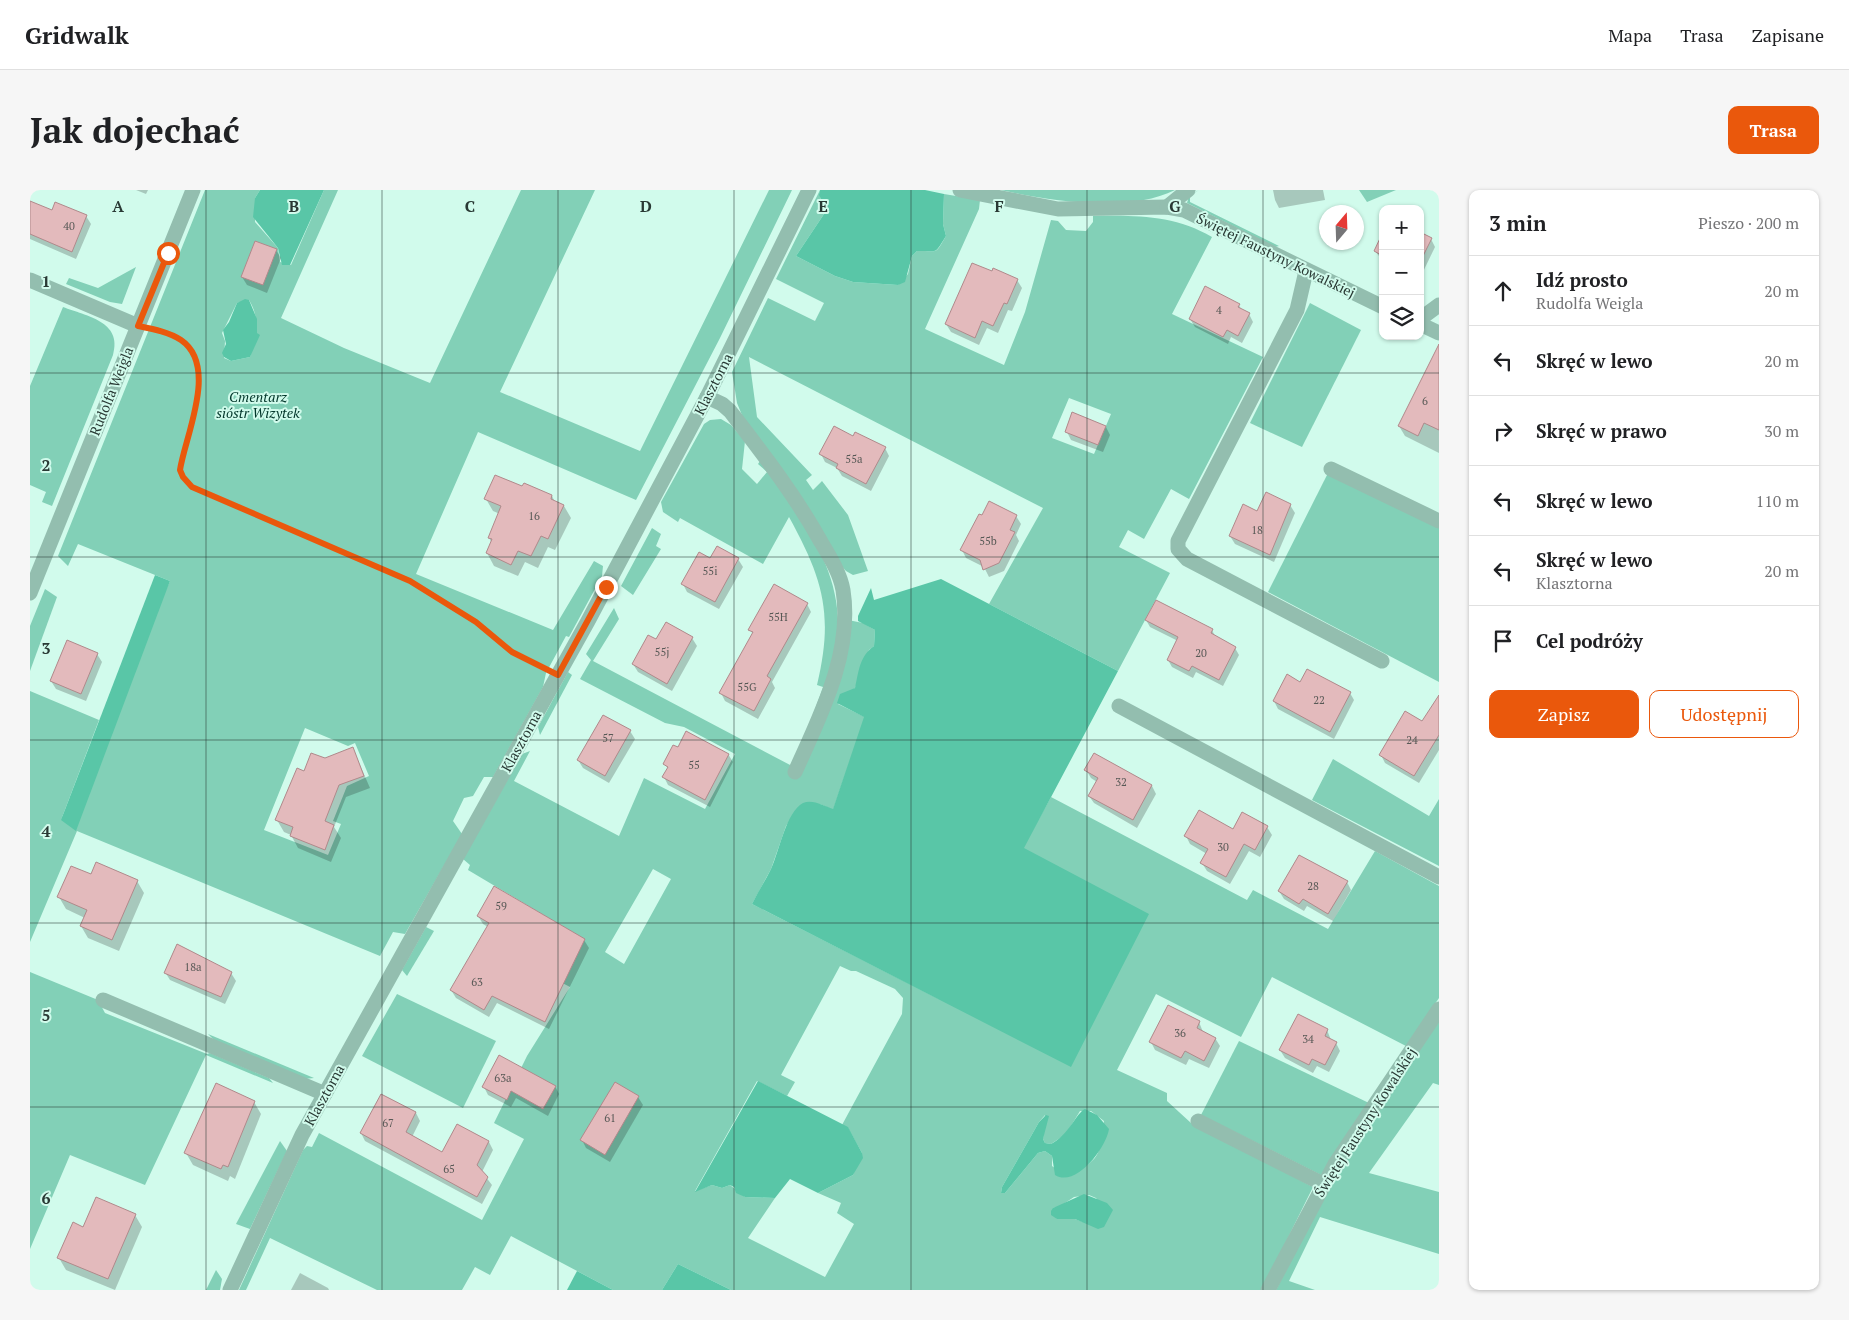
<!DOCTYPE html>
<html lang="pl">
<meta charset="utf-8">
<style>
:root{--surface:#fff;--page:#f6f6f6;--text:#202124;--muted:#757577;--line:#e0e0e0;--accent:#ea580c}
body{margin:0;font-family:"PT Serif",serif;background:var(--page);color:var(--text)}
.controls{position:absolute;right:15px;top:15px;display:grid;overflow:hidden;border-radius:10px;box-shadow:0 1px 4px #0004}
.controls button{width:45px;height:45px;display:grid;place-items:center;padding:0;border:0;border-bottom:1px solid var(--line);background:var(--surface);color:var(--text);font:25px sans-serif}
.compass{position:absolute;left:1289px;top:15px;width:45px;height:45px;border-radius:50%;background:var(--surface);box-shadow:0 1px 4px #0004;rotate:19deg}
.stop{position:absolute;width:15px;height:15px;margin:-11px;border:4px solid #ea580c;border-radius:50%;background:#fff}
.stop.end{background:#ea580c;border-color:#fff;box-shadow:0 1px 5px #0008}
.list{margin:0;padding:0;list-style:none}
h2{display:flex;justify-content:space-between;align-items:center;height:65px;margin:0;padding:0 20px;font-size:21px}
h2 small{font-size:16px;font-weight:400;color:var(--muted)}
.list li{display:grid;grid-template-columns:32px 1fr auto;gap:15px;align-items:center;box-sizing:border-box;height:70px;padding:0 20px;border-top:1px solid var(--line)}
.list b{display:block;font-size:19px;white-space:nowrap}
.list p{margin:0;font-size:16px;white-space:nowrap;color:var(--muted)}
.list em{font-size:16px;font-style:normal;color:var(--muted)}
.actions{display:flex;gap:10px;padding:15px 20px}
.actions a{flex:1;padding:11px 0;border:1px solid var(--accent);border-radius:10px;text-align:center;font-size:18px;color:var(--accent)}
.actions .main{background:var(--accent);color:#fff}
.icon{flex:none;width:28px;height:28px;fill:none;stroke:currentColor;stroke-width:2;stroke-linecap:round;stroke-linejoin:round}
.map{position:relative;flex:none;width:1409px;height:1100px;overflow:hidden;border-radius:10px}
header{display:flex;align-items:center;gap:30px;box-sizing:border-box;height:70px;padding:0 25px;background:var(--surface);border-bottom:1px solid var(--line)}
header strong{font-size:24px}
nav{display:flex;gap:28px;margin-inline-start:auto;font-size:18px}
.intro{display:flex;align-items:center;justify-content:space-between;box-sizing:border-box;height:120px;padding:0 30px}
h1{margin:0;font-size:35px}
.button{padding:12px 22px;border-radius:10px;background:var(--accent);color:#fff;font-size:18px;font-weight:700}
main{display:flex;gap:30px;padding:0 30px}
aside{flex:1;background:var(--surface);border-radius:10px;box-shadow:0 1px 4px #0004}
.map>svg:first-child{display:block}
</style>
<header>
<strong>Gridwalk</strong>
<nav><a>Mapa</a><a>Trasa</a><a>Zapisane</a></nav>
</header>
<div class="intro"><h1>Jak dojechać</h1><a class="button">Trasa</a></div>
<main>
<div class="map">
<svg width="1409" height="1100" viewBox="0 0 1409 1100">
<rect width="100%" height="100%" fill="#d1fbec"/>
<g fill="#82d0b7" fill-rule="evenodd">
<path d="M175 0H230L225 8V32L248 58 250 72 261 75 294 0H308L251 128 314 158 400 193 491 0H565L470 202 610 261 739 0H762L690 148 606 310 448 242 386 384 523 440 564 371 573 376 572 386 539 447 536 446 516 483 513 497 463 587H454L443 606 434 608 423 631 432 644 375 744 363 742 350 766 47 641 0 752V501L69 530 31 630 140 391 48 354 38 376 28 366ZM219 110C231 129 226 147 220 167L201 171 194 168 195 151 192 143 207 113ZM275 538 318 556 325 553 339 586 317 596 303 631 311 634 298 665 234 640Z"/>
<path d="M790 0C788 9 796 14 794 24L766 66 805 86 823 92 868 95 878 84 882 66 887 61C908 60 904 67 916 46L913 34 914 4 950 10 949 19 895 139 974 175 995 122 1021 30 1028 31 1036 40 1056 41 1063 32V26C1105 25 1145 25 1182 47L1142 124 1233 167 1159 309 1141 299 1114 349 1098 340 1089 357 1140 383 1088 481 959 414 1013 318 719 167 727 227 782 285 776 290 783 300 792 291 818 325 838 381 823 385 816 381 809 373 714 230 707 213 702 182 738 108 785 131 794 113 746 89ZM1039 208 1081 224 1064 264 1022 248Z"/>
<path d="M971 0H1145C1100 23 1019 11 971 0Z"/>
<polygon points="1169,0 1160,6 1160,12 1249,56 1245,57 1157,13 1159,6"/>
<polygon points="1329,0 1366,0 1337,12"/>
<polygon points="106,77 92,114 80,112 36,94 39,88 68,98"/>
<polygon points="1280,113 1331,140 1272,257 1220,233"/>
<path d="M33 117C56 126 93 131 83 165L22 316 12 312 16 302 0 295V196Z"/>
<path d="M691 229 701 235 715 251 712 279 727 294 737 282 728 274 730 271C769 325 812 375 808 446 807 463 800 481 796 498L787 495C804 424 793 389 759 327L733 374 650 328 648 332 633 322 631 312 674 234 680 230Z"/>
<polygon points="1298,283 1409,337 1409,492 1238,402"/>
<polygon points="622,338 631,344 626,356 631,359 603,405 591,396"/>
<polygon points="15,399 27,407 0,481 0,436"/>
<path d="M584 418 589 429 563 471 762 576 760 587 818 430 833 433 845 440 844 456 839 460 825 498 808 514 835 527 803 620 790 614 768 618 756 636 741 679 722 714 909 809 1021 607 1217 710 1223 700 1298 739 1345 661 1409 696V808L1376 856 1242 787 1211 847 1126 804 1087 880 1137 903V911L1161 933 1283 997 1232 1100H701L648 1074 632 1100H583L481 1046 460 1085 445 1077 432 1100H347L240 1048 216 1100H209L273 960 277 956 282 957 289 943 452 1030 494 949 464 933 497 866 540 797 521 787 542 742 438 680 440 675 433 669 492 564 500 561 484 591 589 646 614 588 675 619 705 564 654 537 635 533 550 489 561 470 556 464ZM623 679 641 689 594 774 575 762ZM810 776 821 781H826L865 799 873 808 872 824 812 935 818 938 832 963 823 985 788 1003 811 1013 807 1023 824 1034 795 1087 718 1048 745 1008 715 1007 700 995 692 998 682 995 665 1001 727 891 757 906 765 892 751 885ZM1050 921H1061L1074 931C1070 967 1070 969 1037 987L1022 976V966L1015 961 1008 963 975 1003H971L972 997 1009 932 1015 925 1013 949 1015 953 1021 954 1036 944ZM1059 1005 1066 1008 1078 1027 1075 1032H1053L1045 1029H1027L1023 1018 1029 1017 1044 1007Z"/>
<polygon points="538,482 542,485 510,545 508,537"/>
<polygon points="1303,569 1399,626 1409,609 1409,676 1282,610"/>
<polygon points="396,737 404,741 377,786 372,780"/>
<polygon points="0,782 68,810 75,823 177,864 180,863 239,888 243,893 176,865 115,995 40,965 0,1059"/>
<polygon points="367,804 466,851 433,918 332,866"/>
<polygon points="1409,830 1409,895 1403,893 1339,983 1409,1002 1409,1064 1290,1027 1259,1091 1285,1100 1246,1100 1310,976"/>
<polygon points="178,844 284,888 274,889 185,851"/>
<polygon points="1209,851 1339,913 1291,985 1171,925"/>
<polygon points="250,951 257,961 220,1039 206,1034"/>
<polygon points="186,1080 192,1089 190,1100 176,1100"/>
</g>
<g fill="#59c6a7">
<polygon points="230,0 294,0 260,75 252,75 248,58 223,27 225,8"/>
<path d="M790 0H895L914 4 913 34 916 46C903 67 908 60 887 61L882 66 875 92 868 95 823 92 805 86 766 66 794 24 795 17 789 5Z"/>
<polygon points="215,109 219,110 227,129 227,143 230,145 220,167 201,171 194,167 192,163 196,154 193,140 199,132 207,113"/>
<polygon points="125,385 140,391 46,641 31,630"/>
<path d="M911 389 1088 481 994 658 1119 724 1041 877 722 714C728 702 735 691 741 679 749 662 756 622 773 613 783 609 794 616 803 619L834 527 807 513 810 504 825 498C829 481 829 467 844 456L845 440 828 431V426L841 398 844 410Z"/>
<polygon points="728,891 818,937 832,963 833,968 823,985 788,1003 760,989 745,1008 715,1007 706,1003 704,997 700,995 692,998 682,995 665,1002"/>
<path d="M1055 919 1067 925 1079 939C1076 958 1046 998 1025 985L1022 966 1015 961 1008 963 975 1003H971L972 997 1009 932 1016 925 1019 926 1013 949 1015 953 1021 954C1038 946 1047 922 1055 919Z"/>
<polygon points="1054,1004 1077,1013 1083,1020 1074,1037 1068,1039 1045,1029 1027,1029 1021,1025 1021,1021 1023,1018"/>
<polygon points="648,1074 701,1100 632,1100"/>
<polygon points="547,1081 583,1100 537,1100"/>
</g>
<g fill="#0003">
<polygon points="106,0 118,0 116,4"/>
<polygon points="1243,0 1293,0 1295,10 1249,18 1245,10"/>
<polygon points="0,12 22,22 56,26 61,34 46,69 0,49"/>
<polygon points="1390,44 1401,49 1405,57 1390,88"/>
<polygon points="1353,45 1353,71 1345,61"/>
<polygon points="246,60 251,68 237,103 217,95 212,87"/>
<polygon points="987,90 992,98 982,121 978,120 968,143 957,138 949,155 921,142 916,134"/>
<polygon points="1176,98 1209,115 1212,121 1219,124 1223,132 1212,153 1201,147 1198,154 1165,137 1160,129"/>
<polygon points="1409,191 1409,263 1375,246 1369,236"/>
<polygon points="1076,237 1080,245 1073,262 1041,250 1037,242"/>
<polygon points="823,247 855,258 859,266 841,301 812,286 807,278 795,272 791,264"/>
<polygon points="493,298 522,306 525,312 534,316 541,328 525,360 518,357 508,378 495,372 488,386 464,376 457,363 462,353 459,348 470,324 463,321 456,309"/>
<polygon points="1260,315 1265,323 1244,372 1205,354 1200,346 1228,323"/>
<polygon points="986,326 991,334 986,345 989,351 974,381 959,387 954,377 936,368 932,360"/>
<polygon points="688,358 708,369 713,377 689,419 657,402 653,394 681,370"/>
<polygon points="777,414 781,422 742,492 745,498 728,529 695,511 691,503 723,444 720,440"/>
<polygon points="1116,430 1182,440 1186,448 1205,458 1209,465 1193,496 1166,482 1163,488 1142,477 1138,470 1148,451 1120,437"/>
<polygon points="662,448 667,456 642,501 608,482 603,474 627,451"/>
<polygon points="67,464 72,472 56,511 26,499 21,491"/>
<polygon points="1271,494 1320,503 1324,510 1304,549 1248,519 1244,511"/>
<polygon points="600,541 605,549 579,593 553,578 548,570"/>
<polygon points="1409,544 1409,560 1389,593 1355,573 1351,565"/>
<polygon points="323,559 340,598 316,607 304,637 311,648 301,672 268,658 261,645 254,642 247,630 274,582 295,569"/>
<polygon points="698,564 703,572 680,617 638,595 634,587 638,579 635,574"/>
<polygon points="1056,580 1122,596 1126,604 1107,638 1064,613 1059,606 1067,592 1061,588"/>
<polygon points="1237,637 1242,645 1230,667 1219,661 1200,694 1177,681 1172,673 1177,664 1160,654 1156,646"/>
<polygon points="62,685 107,691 114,703 89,761 58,748 51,736 55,728 36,719 29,707"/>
<polygon points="1317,692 1321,700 1303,731 1277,716 1274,721 1254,709 1249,701"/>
<polygon points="448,726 554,750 559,758 519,839 467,813 459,827 426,808 421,800 458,737 453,734"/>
<polygon points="148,755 201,783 206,791 195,814 140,790 135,782"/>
<polygon points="1169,832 1173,842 1185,848 1190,856 1179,878 1159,869 1156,875 1125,860 1121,852"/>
<polygon points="1297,840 1301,850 1306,853 1310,861 1299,882 1287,876 1283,883 1255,868 1250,860"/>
<polygon points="525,896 529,904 518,926 486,908 481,917 458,905 454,897"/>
<polygon points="352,905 386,923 390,931 382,947 412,963 428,935 459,952 463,960 452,982 462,995 452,1014 335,951 331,943"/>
<polygon points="608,907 613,915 580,972 556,958 552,950"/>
<polygon points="224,912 231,924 205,989 200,986 198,991 163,975 156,963"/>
<polygon points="105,1025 112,1037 85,1100 36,1080 29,1068 54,1038"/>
<polygon points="270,1083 298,1098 299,1100 261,1100"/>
</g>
<g fill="#e3babc" stroke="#b0898b">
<polygon points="0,11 22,20 25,12 57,25 42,62 0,44"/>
<polygon points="1353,42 1353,66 1344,61"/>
<polygon points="1390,42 1402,48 1390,72"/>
<polygon points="225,51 247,59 233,95 211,87"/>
<polygon points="942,73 962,81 963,78 988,89 977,114 974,113 963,136 952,131 945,148 915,134"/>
<polygon points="1175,96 1210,114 1208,117 1220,123 1208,146 1197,140 1193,147 1159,129"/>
<polygon points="1409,154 1409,240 1394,233 1388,246 1368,236"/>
<polygon points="1042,222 1076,236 1068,255 1035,242"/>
<polygon points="804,236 823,246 825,242 856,257 836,294 806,278 808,274 789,264"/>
<polygon points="465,285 492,296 494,293 522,305 521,309 534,315 518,349 511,346 501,366 488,361 481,375 456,363 462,349 458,348 471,316 454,309"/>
<polygon points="1236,302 1261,314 1240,365 1199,346 1213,314 1227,321"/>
<polygon points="959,311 987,325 980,340 985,342 969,373 953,380 950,370 930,360 949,324 952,325"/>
<polygon points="687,356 709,368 685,412 651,394 669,362 680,368"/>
<polygon points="744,394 778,413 737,486 741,489 724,521 689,503 723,442 718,440"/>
<polygon points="1126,410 1183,439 1181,443 1206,457 1189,490 1162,476 1159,481 1137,470 1148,447 1115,430"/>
<polygon points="636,432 663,447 637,494 602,474 618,445 626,449"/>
<polygon points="37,450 68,463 51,504 20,491"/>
<polygon points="1277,479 1321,502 1300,542 1243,511 1257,484 1270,492"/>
<polygon points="1409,505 1409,545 1384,586 1349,565 1375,521 1392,531"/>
<polygon points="573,525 601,540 575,586 547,570"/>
<polygon points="656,541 699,564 675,610 632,587 638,577 633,574 643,555 648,557"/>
<polygon points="323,557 334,586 309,595 295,631 304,635 295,660 260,646 263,637 245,630 267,578 274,581 281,563 295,568"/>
<polygon points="1064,563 1122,595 1103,630 1058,606 1068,588 1054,580"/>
<polygon points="1169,620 1203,639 1212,622 1238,636 1225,660 1214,654 1196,687 1170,673 1178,659 1154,646"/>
<polygon points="1269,665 1318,691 1298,724 1273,709 1269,714 1248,701"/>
<polygon points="66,672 108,690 82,750 50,736 57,720 27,707 41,676 61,684"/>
<polygon points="464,696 555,749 515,832 462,806 454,820 420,800 459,733 447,726"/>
<polygon points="147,754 202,782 191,807 134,783"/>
<polygon points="1138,815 1170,831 1167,838 1186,848 1174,871 1155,861 1151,868 1119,852"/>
<polygon points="1268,824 1298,839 1295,846 1307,852 1295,875 1282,869 1279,875 1249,860"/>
<polygon points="469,865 526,896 513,919 481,901 477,910 452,897"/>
<polygon points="585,892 609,906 575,965 550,950"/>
<polygon points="186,893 225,911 198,977 193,975 191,979 154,963"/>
<polygon points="351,904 386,922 376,942 412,962 427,934 459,951 447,975 458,987 447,1007 330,943"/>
<polygon points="66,1007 106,1024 78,1089 27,1068 43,1032 53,1037"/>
</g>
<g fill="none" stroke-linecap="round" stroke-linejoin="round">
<path stroke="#86a59a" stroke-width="3" stroke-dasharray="4 2.5" stroke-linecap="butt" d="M128 141C199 157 157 234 150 280L153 287 162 297 380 391 446 432 482 462 509 475"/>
<g stroke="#93beaf" stroke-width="15">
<polyline points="930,0 1028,19 1137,17 1154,20 1353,117"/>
<polyline points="1137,17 1158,0"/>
<polyline points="1276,81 1267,120 1148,351 1148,359 1157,369 1352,471"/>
<polyline points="0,90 108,136"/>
<polyline points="1390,129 1409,115"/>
<polyline points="1390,134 1409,143"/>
<path d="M677 207 692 214 700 221C733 264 765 305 791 352 800 367 810 383 813 400 823 463 790 526 765 582"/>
<polyline points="1301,279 1409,331"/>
<polyline points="0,403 163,0"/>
<polyline points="1089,516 1409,687"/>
<polyline points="73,810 295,904"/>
<polyline points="1168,931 1293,994"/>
<polyline points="200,1100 272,945 558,431 677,207 779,0"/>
<polyline points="1238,1100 1305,974 1409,819"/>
</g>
</g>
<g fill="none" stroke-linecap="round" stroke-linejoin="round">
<path stroke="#ea580c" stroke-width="6" d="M138 63 108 136C123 139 139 142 151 150 189 176 155 246 150 280L153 287 162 297 380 391 446 432 482 462 528 485 576 397"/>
</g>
<path fill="none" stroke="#293934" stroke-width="1" stroke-opacity="0.55" d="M176 0V1100M352 0V1100M528 0V1100M704 0V1100M881 0V1100M1057 0V1100M1233 0V1100M0 183H1409M0 367H1409M0 550H1409M0 733H1409M0 917H1409"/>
<g text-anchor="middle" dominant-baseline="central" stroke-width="4" stroke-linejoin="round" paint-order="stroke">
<g font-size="11" fill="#585956">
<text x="39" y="36">40</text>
<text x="1189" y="120">4</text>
<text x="1395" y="211">6</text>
<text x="824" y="269">55a</text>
<text x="504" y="326">16</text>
<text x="1227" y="340">18</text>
<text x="958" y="351">55b</text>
<text x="680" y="381">55i</text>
<text x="748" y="427">55H</text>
<text x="632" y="462">55j</text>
<text x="1171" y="463">20</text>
<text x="717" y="497">55G</text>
<text x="1289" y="510">22</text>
<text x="578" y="548">57</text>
<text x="1382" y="550">24</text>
<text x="664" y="575">55</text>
<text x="1091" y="592">32</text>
<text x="1193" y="657">30</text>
<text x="1283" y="696">28</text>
<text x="471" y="716">59</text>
<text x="163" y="777">18a</text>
<text x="447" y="792">63</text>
<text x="1150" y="843">36</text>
<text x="1278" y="849">34</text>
<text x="473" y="888">63a</text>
<text x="580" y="928">61</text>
<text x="358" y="933">67</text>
<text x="419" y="979">65</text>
</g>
<g font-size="14" fill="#293934" stroke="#d1fbec">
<text transform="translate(1246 65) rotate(26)">Świętej Faustyny Kowalskiej</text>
<text transform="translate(683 194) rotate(-63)">Klasztorna</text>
<text transform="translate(81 201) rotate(-68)">Rudolfa Weigla</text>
<text transform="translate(491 551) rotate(-61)">Klasztorna</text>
<text transform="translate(294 905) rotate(-61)">Klasztorna</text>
<text transform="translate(1335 932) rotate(-57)">Świętej Faustyny Kowalskiej</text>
</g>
<g font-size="14" font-style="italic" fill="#02362a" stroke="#d1fbec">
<text x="228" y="206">Cmentarz<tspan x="228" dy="16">sióstr Wizytek</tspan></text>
</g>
</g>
<g font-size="16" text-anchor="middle" font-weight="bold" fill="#293934" stroke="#d1fbec" stroke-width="4" stroke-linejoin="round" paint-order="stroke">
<text x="88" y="22">A</text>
<text x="264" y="22">B</text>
<text x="440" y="22">C</text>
<text x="616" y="22">D</text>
<text x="793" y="22">E</text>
<text x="969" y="22">F</text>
<text x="1145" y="22">G</text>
<text x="16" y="97">1</text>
<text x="16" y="281">2</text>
<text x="16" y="464">3</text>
<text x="16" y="647">4</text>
<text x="16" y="831">5</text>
<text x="16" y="1014">6</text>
</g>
</svg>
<div class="controls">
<button>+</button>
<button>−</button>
<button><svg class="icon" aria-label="layers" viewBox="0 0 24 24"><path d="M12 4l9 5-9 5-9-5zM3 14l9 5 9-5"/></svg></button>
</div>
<svg class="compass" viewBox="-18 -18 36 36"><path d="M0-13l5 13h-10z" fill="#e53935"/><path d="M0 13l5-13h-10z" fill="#757577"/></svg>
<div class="stop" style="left:138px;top:63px"></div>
<div class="stop end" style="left:576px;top:397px"></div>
</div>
<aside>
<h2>3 min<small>Pieszo · 200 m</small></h2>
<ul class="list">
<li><svg class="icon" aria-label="ahead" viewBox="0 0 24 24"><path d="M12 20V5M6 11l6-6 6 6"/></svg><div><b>Idź prosto</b><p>Rudolfa Weigla</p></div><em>20 m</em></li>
<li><svg class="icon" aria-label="left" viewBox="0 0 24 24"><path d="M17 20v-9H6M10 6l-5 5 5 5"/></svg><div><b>Skręć w lewo</b></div><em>20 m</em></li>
<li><svg class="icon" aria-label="right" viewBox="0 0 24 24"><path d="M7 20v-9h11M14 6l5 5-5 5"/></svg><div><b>Skręć w prawo</b></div><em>30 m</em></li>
<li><svg class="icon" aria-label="left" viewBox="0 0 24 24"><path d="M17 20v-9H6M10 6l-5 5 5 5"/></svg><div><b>Skręć w lewo</b></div><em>110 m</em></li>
<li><svg class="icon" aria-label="left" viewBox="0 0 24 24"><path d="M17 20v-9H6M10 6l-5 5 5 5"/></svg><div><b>Skręć w lewo</b><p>Klasztorna</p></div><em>20 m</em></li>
<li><svg class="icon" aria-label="arrive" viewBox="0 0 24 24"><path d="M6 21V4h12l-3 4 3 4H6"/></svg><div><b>Cel podróży</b></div></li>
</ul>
<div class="actions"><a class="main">Zapisz</a><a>Udostępnij</a></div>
</aside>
</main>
